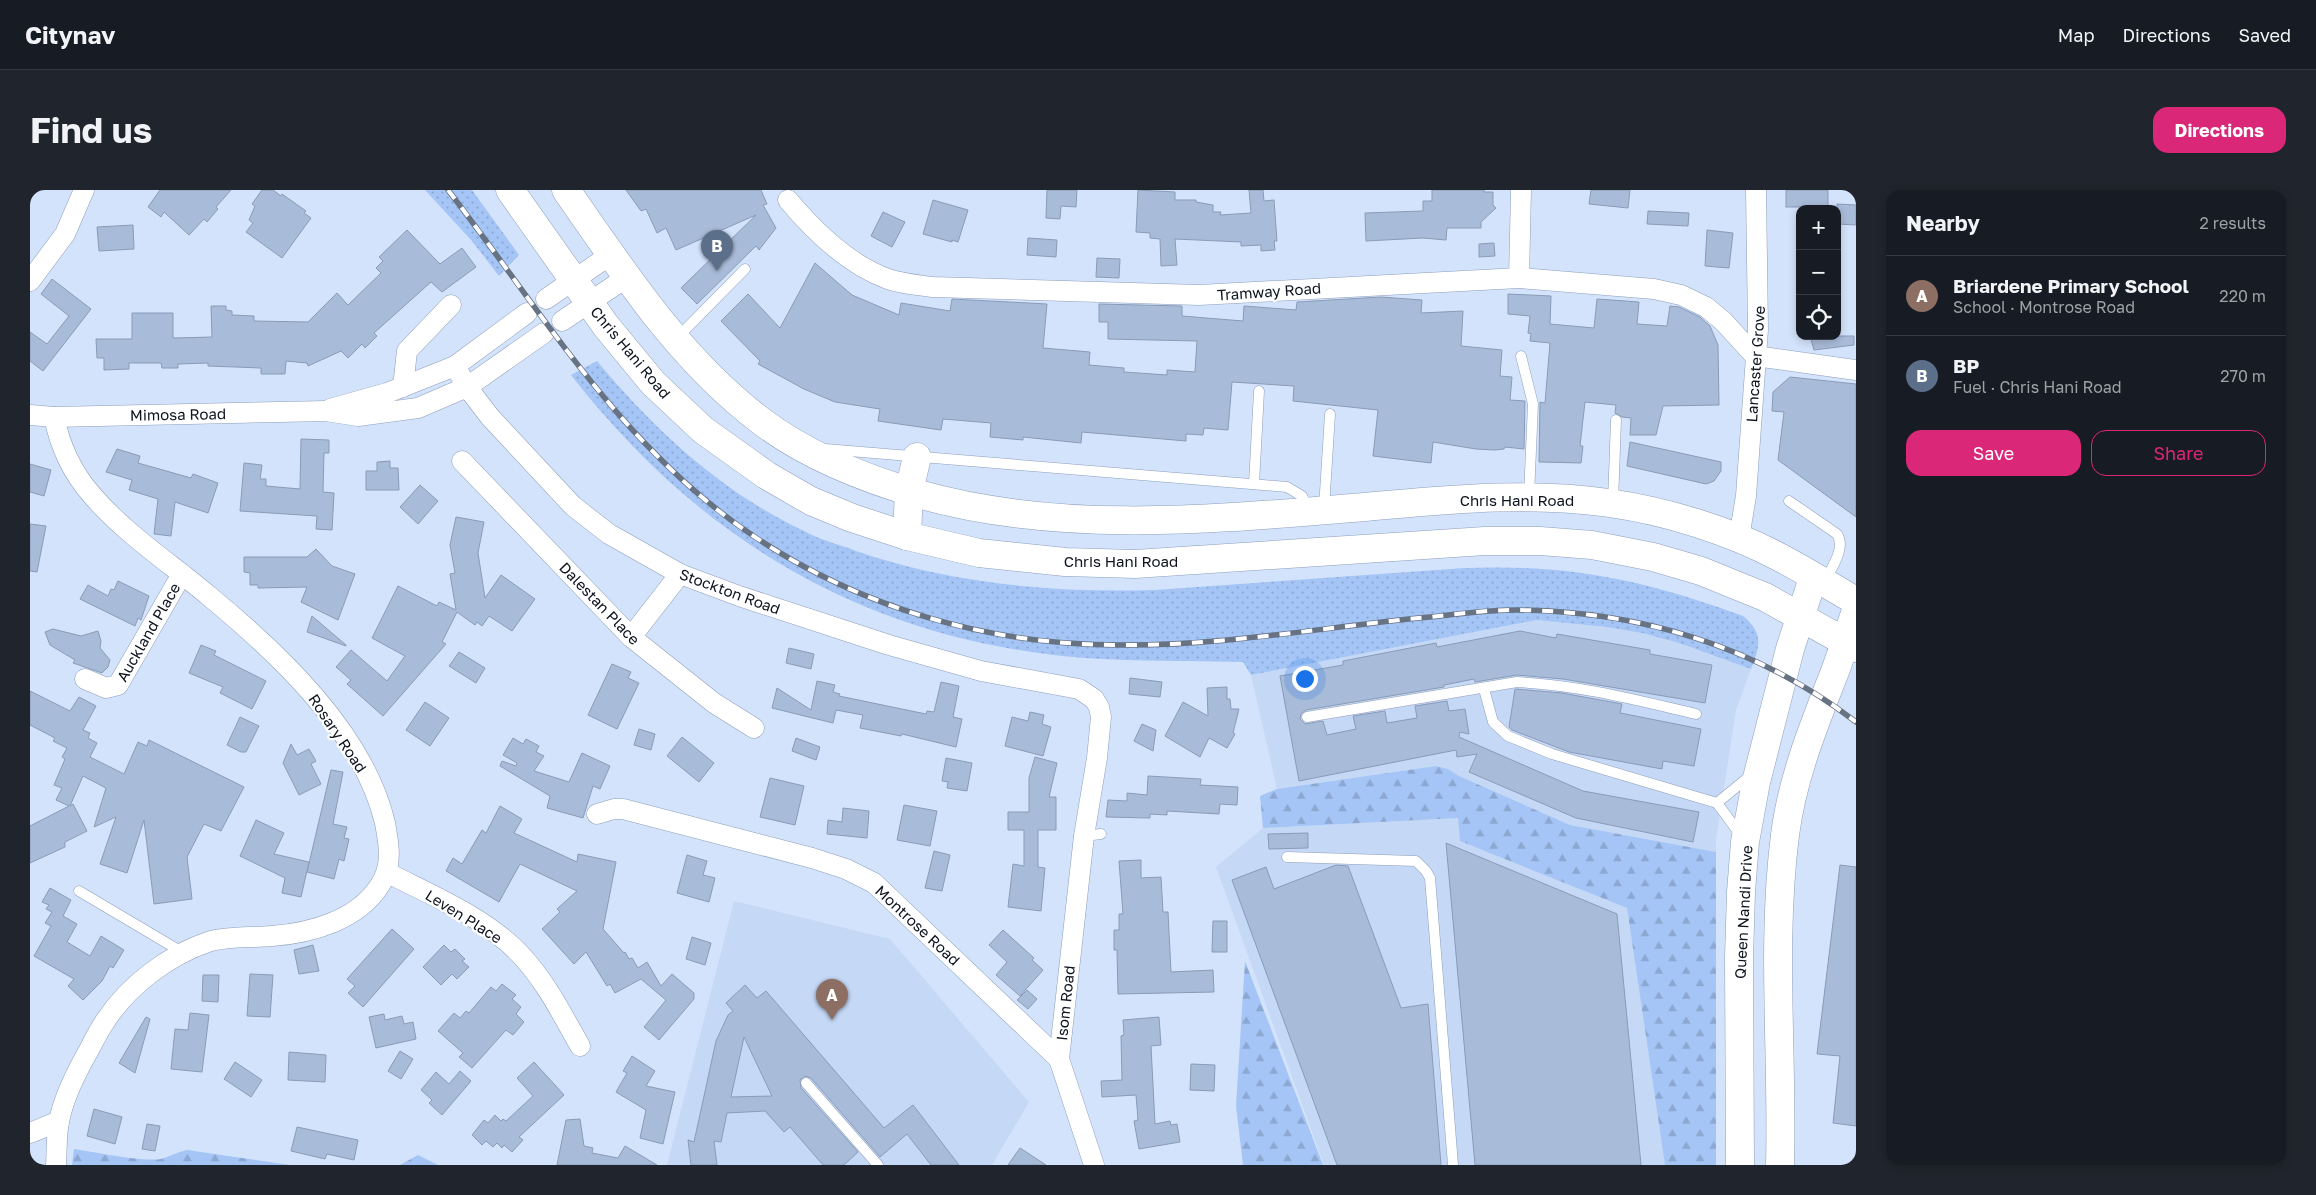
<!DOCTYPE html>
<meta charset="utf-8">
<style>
:root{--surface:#171b24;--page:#20242c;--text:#f1f3f6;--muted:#9ea1a6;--line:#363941;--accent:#db2777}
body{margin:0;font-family:"Golos Text",sans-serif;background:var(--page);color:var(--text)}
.controls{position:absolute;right:15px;top:15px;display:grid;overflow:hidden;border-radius:10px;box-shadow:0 2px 8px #0003}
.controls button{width:45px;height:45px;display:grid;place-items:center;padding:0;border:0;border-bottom:1px solid var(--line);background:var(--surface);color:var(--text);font:25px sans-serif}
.you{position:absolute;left:1274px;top:488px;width:18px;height:18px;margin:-12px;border:4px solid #fff;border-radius:50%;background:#1a73e8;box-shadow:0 0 0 8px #1a73e833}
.badge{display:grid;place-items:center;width:32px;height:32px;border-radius:50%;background:var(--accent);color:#fff;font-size:16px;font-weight:700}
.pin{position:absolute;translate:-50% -41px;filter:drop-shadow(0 1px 2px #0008)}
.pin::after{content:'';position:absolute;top:26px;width:18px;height:15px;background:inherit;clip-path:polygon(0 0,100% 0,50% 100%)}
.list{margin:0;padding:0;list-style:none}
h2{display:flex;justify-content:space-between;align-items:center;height:65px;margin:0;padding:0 20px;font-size:21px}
h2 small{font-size:16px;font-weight:400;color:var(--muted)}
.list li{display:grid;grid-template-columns:32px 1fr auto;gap:15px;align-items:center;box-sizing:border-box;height:80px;padding:0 20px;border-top:1px solid var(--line)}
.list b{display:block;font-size:19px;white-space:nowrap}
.list p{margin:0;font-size:16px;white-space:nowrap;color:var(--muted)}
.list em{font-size:16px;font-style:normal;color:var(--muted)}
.actions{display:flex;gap:10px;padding:15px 20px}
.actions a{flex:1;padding:11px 0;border:1px solid var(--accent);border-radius:15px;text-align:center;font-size:18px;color:var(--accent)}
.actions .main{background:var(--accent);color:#fff}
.icon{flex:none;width:28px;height:28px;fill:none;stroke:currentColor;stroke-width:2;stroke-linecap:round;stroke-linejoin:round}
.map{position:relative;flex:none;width:1826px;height:975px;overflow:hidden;border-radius:15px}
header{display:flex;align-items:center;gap:30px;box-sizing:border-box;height:70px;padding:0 25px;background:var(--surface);border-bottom:1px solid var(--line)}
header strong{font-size:24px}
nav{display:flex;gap:28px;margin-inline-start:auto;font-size:18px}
.intro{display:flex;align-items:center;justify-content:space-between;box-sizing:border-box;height:120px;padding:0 30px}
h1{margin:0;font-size:35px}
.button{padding:12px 22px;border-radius:15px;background:var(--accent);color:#fff;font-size:18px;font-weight:700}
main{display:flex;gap:30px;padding:0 30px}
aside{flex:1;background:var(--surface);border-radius:15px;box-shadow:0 2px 8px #0003}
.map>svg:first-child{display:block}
</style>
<header>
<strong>Citynav</strong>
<nav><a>Map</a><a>Directions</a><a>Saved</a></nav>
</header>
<div class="intro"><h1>Find us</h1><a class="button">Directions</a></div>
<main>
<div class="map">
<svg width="1826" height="975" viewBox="0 0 1826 975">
<defs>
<pattern id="grass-dots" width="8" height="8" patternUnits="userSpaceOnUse" patternTransform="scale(1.25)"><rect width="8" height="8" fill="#a4c5f6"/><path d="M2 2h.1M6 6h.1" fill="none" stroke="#8ca8d2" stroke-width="1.8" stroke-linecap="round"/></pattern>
<pattern id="forest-firs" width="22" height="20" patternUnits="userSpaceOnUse" patternTransform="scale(1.25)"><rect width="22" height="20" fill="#a4c5f6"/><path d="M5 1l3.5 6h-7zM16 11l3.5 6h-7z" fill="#8ca8d2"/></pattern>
</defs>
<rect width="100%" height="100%" fill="#d3e3fb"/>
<g fill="#c5d8f6">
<polygon points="1507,430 1577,437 1612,443 1649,453 1721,479 1706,520 1686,649 1686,662 1540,635 1429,586 1418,579 1406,576 1247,599 1221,485"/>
<polygon points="1428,628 1431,651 1597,718 1635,975 1294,975 1186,677 1233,638"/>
<polygon points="704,711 860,749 999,912 962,975 637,975"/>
</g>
<g fill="url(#grass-dots)">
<polygon points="395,0 442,0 489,65 469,86 442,51"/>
<path d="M567 171C626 242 695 305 780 344 794 351 811 355 826 361 922 394 1024 403 1125 400L1435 378C1540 374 1615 390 1713 426 1734 443 1730 457 1721 479L1649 453 1612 443 1577 437 1507 430 1221 485 1213 472C1140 470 1067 473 995 461 806 432 657 334 541 185Z"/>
</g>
<g fill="url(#forest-firs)">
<polygon points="1406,576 1418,579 1429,586 1540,635 1686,662 1686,975 1635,975 1597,718 1430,651 1428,628 1233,638 1230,606 1247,599"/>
<polygon points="1215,771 1293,975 1213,975 1206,916"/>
<path d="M44 959C64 962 112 972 131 969 139 967 147 962 157 960L260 975H42Z"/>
<polygon points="388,965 408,975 370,975"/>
</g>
<g fill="#a8bbd8" stroke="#899bb7" fill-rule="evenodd">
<polygon points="130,0 201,0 186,17 188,19 177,32 174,29 159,45 134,22 131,27 118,17"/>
<polygon points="232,0 243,0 251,6 252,4 276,21 274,23 281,28 252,68 216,42 223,33 219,30 225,16 222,14"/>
<polygon points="596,0 731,0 737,14 733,15 746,38 729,60 726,56 667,114 651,98 726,25 646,60 636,38 627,43 616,19 611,21"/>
<polygon points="1017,0 1047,0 1046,17 1031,16 1030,29 1016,28"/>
<polygon points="1108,0 1145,2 1145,10 1166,10 1166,12 1183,15 1183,22 1191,22 1190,25 1221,23 1219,0 1233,0 1234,11 1244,10 1247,51 1244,51 1245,60 1231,61 1231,55 1211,56 1211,52 1145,49 1147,75 1131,76 1130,49 1120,48 1120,43 1106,42"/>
<polygon points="1402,0 1454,0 1454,2 1463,2 1463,15 1466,18 1451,32 1451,38 1417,38 1416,50 1393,48 1336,51 1335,23 1393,21 1393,11 1402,11"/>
<polygon points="1561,0 1600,0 1598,18 1559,14"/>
<rect x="1756" y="0" width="42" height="17"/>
<polygon points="903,10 938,20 928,52 922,50 922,52 893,44"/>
<polygon points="1807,14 1826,15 1826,35 1807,34"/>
<polygon points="1618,21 1659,23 1658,36 1617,34"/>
<polygon points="853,22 875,32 862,57 841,46"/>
<polygon points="103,35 104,59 69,61 67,37"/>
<polygon points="377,40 410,74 432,58 446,77 412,102 401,92 344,143 347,146 335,158 332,154 318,168 311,161 278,176 277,173 256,171 255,184 231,184 231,178 178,176 178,173 148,174 148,178 132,178 131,173 99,173 99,179 74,180 74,168 67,168 66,149 102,149 102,123 143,123 143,148 182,147 181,116 196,116 196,120 202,121 202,125 224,126 224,131 278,132 307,103 318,115 351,83 346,78 353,71 349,67"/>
<polygon points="1677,40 1703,43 1699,78 1675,76"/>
<polygon points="998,48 1027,50 1026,67 997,65"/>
<polygon points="1464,53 1465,66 1449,67 1449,54"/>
<polygon points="1067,68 1090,69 1089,88 1066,87"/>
<polygon points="785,73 822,105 869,125 871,113 920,121 922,109 1017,114 1013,158 1060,162 1059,175 1094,178 1094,182 1137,185 1137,180 1165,182 1167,151 1078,149 1078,132 1069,132 1069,114 1152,116 1152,126 1213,131 1214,116 1266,120 1267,112 1351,107 1392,110 1391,123 1433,121 1431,156 1472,160 1470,186 1482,187 1480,210 1495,211 1494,259 1475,257 1474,259 1465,260 1446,259 1403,252 1401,273 1343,266 1348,220 1263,211 1264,196 1202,192 1198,240 1174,238 1173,245 1156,244 1156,251 1052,242 1051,253 993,247 993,250 960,247 961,233 913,229 911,240 848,231 850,219 805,212 774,199 728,174 730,171 691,131 718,104 750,138"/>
<polygon points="22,89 61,119 13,181 0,171 0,142 17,154 39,126 11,104"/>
<polygon points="1478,104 1521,106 1520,134 1564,138 1567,109 1609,112 1607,134 1637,136 1640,116 1649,117 1670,127 1680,136 1688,155 1689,215 1633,216 1626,245 1600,245 1601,228 1592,227 1585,223 1586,215 1555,212 1550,256 1553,256 1551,273 1509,272 1510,212 1515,213 1520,153 1500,151 1501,144 1498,143 1500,126 1478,124"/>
<polygon points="1780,146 1824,146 1824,155 1784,160"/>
<polygon points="1760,187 1826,194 1826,327 1748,270 1754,222 1742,221 1743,202"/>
<polygon points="271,249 299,250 299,263 294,263 293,302 304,303 302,340 286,339 287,326 210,321 214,273 232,275 230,289 236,289 236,296 270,299"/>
<polygon points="1600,252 1691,272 1691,281 1684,291 1676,294 1597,276"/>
<polygon points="87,259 110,266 108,273 161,288 163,284 188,293 178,323 145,312 141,346 124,344 128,309 99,300 102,290 76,282"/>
<polygon points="360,271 360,278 368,278 369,300 336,300 336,281 347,281 347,272"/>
<polygon points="0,274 21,280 14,306 0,302"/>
<polygon points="390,295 408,311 388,334 370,317"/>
<polygon points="426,327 454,332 448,363 455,408 471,385 505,409 482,441 459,426 452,436 447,432 445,435 427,422 412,452 416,454 353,526 317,494 321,490 306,477 321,460 357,491 375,466 342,448 368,396 407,416 409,412 426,420 420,384 425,383 420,355"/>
<polygon points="0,334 16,336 7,382 0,381"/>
<polygon points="286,359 302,376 325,384 308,430 271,412 277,397 228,398 228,395 220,395 220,383 214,382 214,367 277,367"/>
<polygon points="88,391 119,406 111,430 108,428 105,436 50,409 58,395 78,406 81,399 84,400"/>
<polygon points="282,426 316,455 316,456 277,442"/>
<polygon points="23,439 51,446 68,441 71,451 70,458 80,470 78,477 72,483 43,473 45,470 20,455 15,442"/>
<polygon points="1490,441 1526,448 1527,444 1620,460 1620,464 1682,475 1675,513 1533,489 1487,485 1445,492 1444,489 1414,495 1414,497 1276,520 1271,524 1270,529 1275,534 1293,531 1297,545 1326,539 1323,526 1355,521 1357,533 1387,528 1385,516 1417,511 1419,521 1435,519 1439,544 1430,542 1429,547 1553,601 1669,622 1663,652 1546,628 1439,582 1447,564 1427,567 1426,560 1269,591 1250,486 1313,475 1313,471 1406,453 1407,457"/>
<polygon points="171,455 186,461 184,465 236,491 222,519 190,503 193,497 159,483"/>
<polygon points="759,458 784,464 781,479 756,473"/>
<polygon points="429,462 455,478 446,493 419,476"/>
<polygon points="582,474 601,482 598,488 609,493 587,539 558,525"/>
<polygon points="1100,488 1132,492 1130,507 1099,504"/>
<polygon points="787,491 805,495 803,502 810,504 809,506 896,524 897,521 904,522 911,492 929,496 923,527 932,529 926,557 872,544 871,546 830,538 833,525 806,520 803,533 742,518 747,498 781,520"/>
<polygon points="1197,497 1197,509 1200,509 1201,519 1209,519 1203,543 1205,544 1197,558 1179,548 1170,567 1135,546 1153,512 1178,526 1177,498"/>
<polygon points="1485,499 1532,503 1592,514 1590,523 1671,539 1664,576 1633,571 1632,579 1539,562 1482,540 1479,537"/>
<polygon points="0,501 40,521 49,507 66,516 53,540 60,543 58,548 67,553 60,567 94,584 108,552 117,556 119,550 214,597 191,641 174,634 157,667 162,709 124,714 114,630 97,683 70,674 86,627 64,637 76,598 53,586 40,616 43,614 57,641 35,652 35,657 0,673 0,636 39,616 26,610 32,598 24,595 35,569 32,567 37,558 23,551 25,548 0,535"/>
<polygon points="395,512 419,528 400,556 376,540"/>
<polygon points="1000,522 1014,525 1012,534 1021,537 1013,566 975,556 982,527 998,531"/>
<polygon points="210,527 229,536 216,562 211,562 197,555"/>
<polygon points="1112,534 1126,540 1123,561 1104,551"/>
<polygon points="609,539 625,544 621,560 604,555"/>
<polygon points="652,547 684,573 669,592 637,566"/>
<polygon points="483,548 493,554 496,549 509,556 506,562 514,566 504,581 539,592 552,563 580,576 570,599 563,596 553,628 517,618 520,606 470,576 472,571 486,576 487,573 473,565"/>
<polygon points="766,548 790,557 786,570 762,561"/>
<polygon points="261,554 267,565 279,559 286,571 281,574 291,594 269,605 253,573"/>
<polygon points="1005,567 1027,573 1019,607 1026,607 1026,640 1008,640 1008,677 1015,678 1011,721 978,717 983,674 994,676 994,640 978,640 978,622 999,622 999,588"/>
<polygon points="916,568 942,573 937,601 917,598 918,592 912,591"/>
<polygon points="301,580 313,582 303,634 317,637 314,648 319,649 314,671 309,669 304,689 277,682"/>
<polygon points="1118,586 1171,589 1170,595 1208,597 1207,615 1190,614 1189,624 1137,621 1137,625 1120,624 1120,628 1076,627 1078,610 1097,611 1097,603 1117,605"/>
<polygon points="740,588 774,596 765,635 730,627"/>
<polygon points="874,615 907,621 900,656 867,650"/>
<polygon points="470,616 492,629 484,643 547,672 548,664 586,672 573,739 594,763 595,762 599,769 602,768 608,778 617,772 631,796 642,784 664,803 664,809 629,850 614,837 636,810 611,789 585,803 580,794 577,796 556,762 544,774 512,739 530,722 527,719 547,701 490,674 469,712 416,681 423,668 432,674 452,640 456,643"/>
<polygon points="813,618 839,621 837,648 797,644 798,630 812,632"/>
<polygon points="226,630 254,643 244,664 279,672 271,707 252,703 255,688 210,666"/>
<polygon points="1278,643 1278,658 1239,659 1238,644"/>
<polygon points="1416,653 1587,724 1611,975 1445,975"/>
<polygon points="904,661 920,665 912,701 895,698"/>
<polygon points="657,665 677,671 673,685 685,688 679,712 647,703"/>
<polygon points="1111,670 1111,688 1131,687 1133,722 1138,722 1141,782 1183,780 1184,802 1088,804 1087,760 1084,760 1084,740 1089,740 1089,724 1093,724 1089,671"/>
<polygon points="1306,675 1318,676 1371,818 1398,814 1411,975 1307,975 1202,690 1236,677 1244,699"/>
<polygon points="1810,675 1826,677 1826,936 1803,933 1810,866 1787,864"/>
<polygon points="20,698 41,710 33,726 47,734 37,752 60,766 71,746 94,760 83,778 80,776 72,791 53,810 38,796 44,789 4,766 21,736 15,733 22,722 16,719 19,715 12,712"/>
<polygon points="1183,731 1197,731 1197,762 1182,762"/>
<polygon points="362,739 384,759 333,817 318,803 325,796 317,789"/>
<polygon points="973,740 1004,768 1002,770 1013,780 990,806 966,785 977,772 959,755"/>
<polygon points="662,747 681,753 675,775 656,769"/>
<polygon points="283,755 289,781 269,784 264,760"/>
<polygon points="414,755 421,762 425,759 435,769 432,771 439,777 427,789 422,784 411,795 393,777"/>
<polygon points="220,784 243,785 240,827 217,826"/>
<polygon points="173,785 189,785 188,812 172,811"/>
<polygon points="472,794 486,805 482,809 491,817 486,824 494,832 483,845 476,840 442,878 429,867 433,863 408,841 424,823 430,828 436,821 439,823 461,797 466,801"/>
<path d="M715 795 727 808 736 801 854 938 883 915 929 975H901L877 944 850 967 781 888 775 886 770 890 771 898 828 962 814 975H793L760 937 754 942 735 921 697 923 691 952 684 951 687 975H661L658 950 664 952 686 851 698 825 703 821 696 813ZM714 847 742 906 701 907Z"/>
<polygon points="997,800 1007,809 998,819 987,810"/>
<polygon points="160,823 179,825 172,882 141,879 145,839 158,840"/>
<polygon points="354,824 355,830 372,826 374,834 383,832 386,849 346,858 339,827"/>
<polygon points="116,827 120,829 105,883 89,873"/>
<polygon points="1129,827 1131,855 1121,856 1125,934 1140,931 1141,935 1147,934 1150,952 1109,959 1104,931 1108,930 1106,905 1072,907 1071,891 1092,890 1091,846 1094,845 1093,830"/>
<polygon points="370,861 383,869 371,889 358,881"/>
<polygon points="259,862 296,865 295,892 258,890"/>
<polygon points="602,866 625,881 616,896 645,902 633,954 610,948 616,920 586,902 597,883 593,881"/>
<polygon points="205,872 232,890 221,907 194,889"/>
<polygon points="504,872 534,905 489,947 493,950 482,962 474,955 472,958 467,953 463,957 456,951 452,955 442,945 454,930 458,933 465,925 471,931 473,929 476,931 503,906 487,888"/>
<polygon points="1161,874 1185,875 1184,901 1160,900"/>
<polygon points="430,881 441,891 412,925 399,913 402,910 391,900 406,882 419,894"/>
<polygon points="64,919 92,927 85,954 57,946"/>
<polygon points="550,929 554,956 563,958 562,963 588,968 595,956 627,975 527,975 536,930"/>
<polygon points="117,934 130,936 125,961 112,959"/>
<polygon points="267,937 328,950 324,970 297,964 295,969 261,961"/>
<polygon points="990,958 1016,975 978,975"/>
</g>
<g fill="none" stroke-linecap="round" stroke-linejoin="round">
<g stroke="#8c9ebb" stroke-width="11">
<g id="service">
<polyline points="646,149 715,79"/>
<polyline points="1491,166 1503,214 1499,306"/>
<polyline points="795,259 1257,297 1272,306 1278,318"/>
<polyline points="1224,294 1229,201"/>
<path d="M1759 311 1807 344C1816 358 1802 377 1795 391"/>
<polyline points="1583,312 1586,230"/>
<polyline points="1294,318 1300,224"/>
<polyline points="1454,499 1463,532 1478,546 1522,564 1687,613 1712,647"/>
<path d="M1277 527 1487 492C1549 495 1606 510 1666 524"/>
<polyline points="1687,613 1721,585"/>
<polyline points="1054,646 1071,644"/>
<polyline points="1257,667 1386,671 1396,681 1400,688 1423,975"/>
<polyline points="49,701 152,762"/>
<polyline points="776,893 848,975"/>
</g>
</g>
<g stroke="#8c9ebb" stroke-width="21">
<g id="minor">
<path d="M758 10C784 41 819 75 858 89 872 94 888 95 903 97L1169 105 1489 88 1624 99 1651 105 1676 117 1693 131 1725 166"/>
<polyline points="1489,88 1491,0"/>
<polyline points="0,91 35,44 54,0"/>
<polyline points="516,109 580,65"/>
<polyline points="532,131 597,87"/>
<polyline points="1725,166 1826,180"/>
<polyline points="425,176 437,197 460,227 543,316 579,344 650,384 709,406 859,455 951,481 1049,499 1064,509 1069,517 1071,527 1067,568 1054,646 1029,869 1064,975"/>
<polyline points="373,197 377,161 421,115"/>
<polyline points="300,219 357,203 425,176 497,123"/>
<polyline points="0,225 24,227 296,221 328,226 388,218 437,197 514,143"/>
<path d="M24 227C30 256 41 281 61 304 94 343 140 373 179 406 248 463 334 543 355 633 359 654 363 676 350 695 328 730 282 743 242 746 222 748 197 746 178 752 139 765 99 795 76 830 68 841 62 855 55 867 44 887 33 909 29 932 26 946 27 961 26 975"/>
<polyline points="432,271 601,447 684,513 724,538"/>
<polyline points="1709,348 1716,306 1728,139 1726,0"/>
<polyline points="601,447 650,384"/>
<polyline points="55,489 76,498 88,495 152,384"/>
<polyline points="567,624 584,619 593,619 782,668 816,679 844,693 1029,869"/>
<path d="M358 683C403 706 454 727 489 763 515 790 532 824 550 856"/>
<polyline points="0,943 29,931"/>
</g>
</g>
<g stroke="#8c9ebb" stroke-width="29">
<g id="secondary">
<polyline points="1710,975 1709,767 1711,702 1715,652 1726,592 1760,459 1783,388"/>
<path d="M1750 975C1753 865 1741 754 1755 645 1762 590 1782 540 1802 489 1811 467 1817 444 1826 421"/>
</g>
</g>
<g stroke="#8c9ebb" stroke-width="29">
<g id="primary">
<polyline points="480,0 576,136 623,193 673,240 736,285 781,311 822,328 877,346 949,363 1035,372 1105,374 1455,351 1510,351 1562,355 1623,367 1671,381 1735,407 1826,458"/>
<path d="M536 0C594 83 649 169 731 231 777 266 833 288 888 304 1033 345 1186 329 1334 317 1415 310 1498 301 1579 313 1636 321 1701 341 1751 368 1776 381 1801 397 1826 411"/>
<polyline points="877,346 879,301 887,267"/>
</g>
</g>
<use href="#service" stroke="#fff" stroke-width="10"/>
<use href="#minor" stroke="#fff" stroke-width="20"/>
<use href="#secondary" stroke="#fff" stroke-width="28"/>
<use href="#primary" stroke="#fff" stroke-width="28"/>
<g stroke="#677282" stroke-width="5.5">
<path id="rail" d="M418 0C513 123 590 256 722 345 830 418 959 455 1090 455 1190 456 1289 438 1389 428 1421 425 1453 420 1486 420 1609 421 1727 456 1826 532"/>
</g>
<use href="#rail" stroke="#fff" stroke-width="4" stroke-dasharray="11" stroke-linecap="butt"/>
</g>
<g text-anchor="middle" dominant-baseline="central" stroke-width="4.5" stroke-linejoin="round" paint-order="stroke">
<g font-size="15" fill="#0c131d" stroke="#fff">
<text transform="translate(1239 101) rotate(-4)">Tramway Road</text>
<text transform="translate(601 162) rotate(50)">Chris Hani Road</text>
<text transform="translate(1725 174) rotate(-86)">Lancaster Grove</text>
<text transform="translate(148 224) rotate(-1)">Mimosa Road</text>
<text x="1487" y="310">Chris Hani Road</text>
<text x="1091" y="371">Chris Hani Road</text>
<text transform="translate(700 401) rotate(20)">Stockton Road</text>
<text transform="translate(570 413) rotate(46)">Dalestan Place</text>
<text transform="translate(118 442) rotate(-60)">Auckland Place</text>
<text transform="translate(308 543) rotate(56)">Rosary Road</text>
<text transform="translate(1713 722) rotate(-87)">Queen Nandi Drive</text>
<text transform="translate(434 726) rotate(32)">Leven Place</text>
<text transform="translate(888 735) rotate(43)">Montrose Road</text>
<text transform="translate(1035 813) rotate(-84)">Isom Road</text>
</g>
</g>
</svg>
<div class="controls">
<button>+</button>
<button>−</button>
<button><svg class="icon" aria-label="locate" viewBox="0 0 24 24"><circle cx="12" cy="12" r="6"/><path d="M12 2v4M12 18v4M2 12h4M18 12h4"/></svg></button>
</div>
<div class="you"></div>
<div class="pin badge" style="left:802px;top:830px;background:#8d6e63">A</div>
<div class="pin badge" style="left:687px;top:81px;background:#5c6f8a">B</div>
</div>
<aside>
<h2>Nearby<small>2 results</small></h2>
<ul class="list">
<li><span class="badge" style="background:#8d6e63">A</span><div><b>Briardene Primary School</b><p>School · Montrose Road</p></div><em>220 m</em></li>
<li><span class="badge" style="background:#5c6f8a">B</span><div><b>BP</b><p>Fuel · Chris Hani Road</p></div><em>270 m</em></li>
</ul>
<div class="actions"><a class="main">Save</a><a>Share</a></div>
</aside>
</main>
